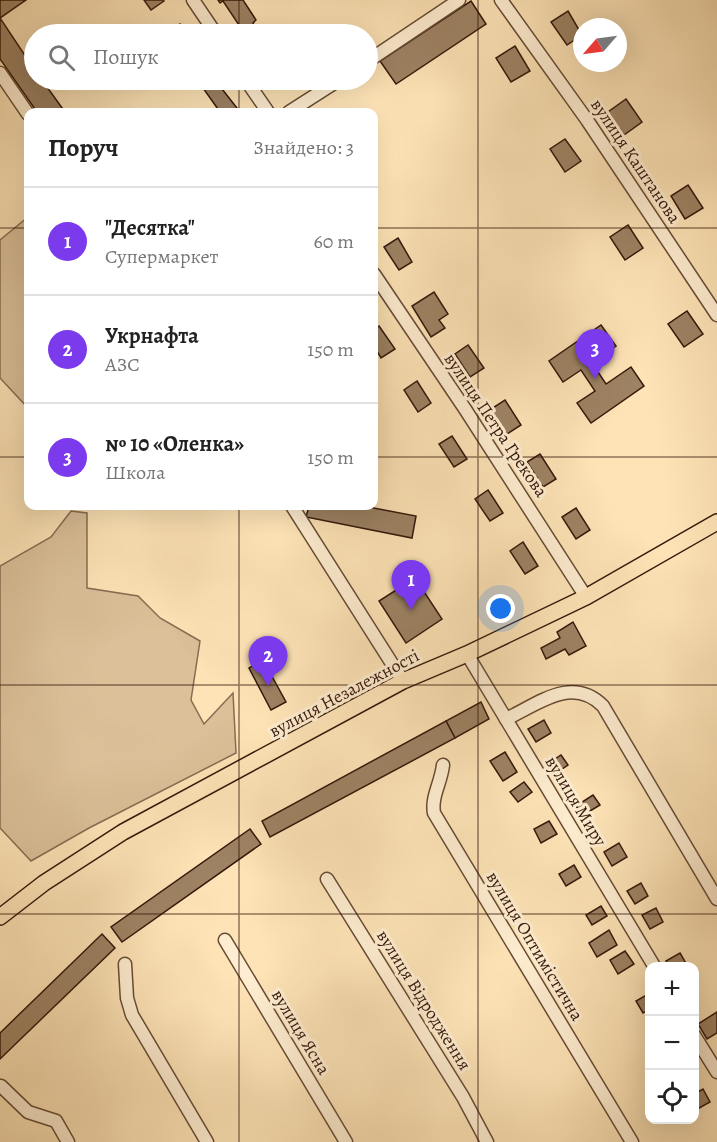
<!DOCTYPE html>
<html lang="uk">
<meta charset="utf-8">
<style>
:root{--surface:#fff;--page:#f2f2f2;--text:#222;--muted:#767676;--line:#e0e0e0;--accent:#7c3aed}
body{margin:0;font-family:Alegreya,serif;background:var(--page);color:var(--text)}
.controls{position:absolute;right:18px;bottom:18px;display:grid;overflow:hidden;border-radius:12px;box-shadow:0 6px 24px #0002}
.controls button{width:54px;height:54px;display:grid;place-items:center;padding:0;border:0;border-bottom:2px solid var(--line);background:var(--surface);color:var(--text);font:30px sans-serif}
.compass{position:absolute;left:573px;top:18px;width:54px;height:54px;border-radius:50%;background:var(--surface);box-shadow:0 6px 24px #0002;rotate:242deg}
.you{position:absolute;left:501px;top:609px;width:21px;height:21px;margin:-15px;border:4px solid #fff;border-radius:50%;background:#1a73e8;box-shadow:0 0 0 9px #1a73e833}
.badge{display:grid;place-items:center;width:39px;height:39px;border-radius:50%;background:var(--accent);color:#fff;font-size:20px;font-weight:700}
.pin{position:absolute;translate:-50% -50px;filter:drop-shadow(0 2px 3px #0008)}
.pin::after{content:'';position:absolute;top:32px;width:21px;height:18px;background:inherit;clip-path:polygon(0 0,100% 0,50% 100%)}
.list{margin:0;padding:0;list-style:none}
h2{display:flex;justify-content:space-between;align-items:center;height:78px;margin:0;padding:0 24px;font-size:26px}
h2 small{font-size:20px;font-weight:400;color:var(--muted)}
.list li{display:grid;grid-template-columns:39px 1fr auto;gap:18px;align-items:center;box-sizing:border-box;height:108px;padding:0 24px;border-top:2px solid var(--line)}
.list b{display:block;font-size:22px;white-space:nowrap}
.list p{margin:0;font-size:20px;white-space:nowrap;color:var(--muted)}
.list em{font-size:20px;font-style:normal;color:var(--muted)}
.icon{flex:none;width:33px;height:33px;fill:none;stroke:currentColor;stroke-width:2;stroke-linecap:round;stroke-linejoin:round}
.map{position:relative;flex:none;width:717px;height:1142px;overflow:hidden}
.search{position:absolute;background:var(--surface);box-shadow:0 6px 24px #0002;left:24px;top:24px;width:354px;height:66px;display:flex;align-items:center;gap:15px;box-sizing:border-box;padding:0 21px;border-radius:33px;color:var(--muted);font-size:22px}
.panel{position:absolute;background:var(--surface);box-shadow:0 6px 24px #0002;left:24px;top:108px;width:354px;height:402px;border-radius:12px}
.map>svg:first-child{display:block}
</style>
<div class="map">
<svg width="717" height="1142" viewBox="0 0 717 1142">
<rect width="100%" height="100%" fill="#fde3b6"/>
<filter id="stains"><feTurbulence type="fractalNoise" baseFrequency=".00333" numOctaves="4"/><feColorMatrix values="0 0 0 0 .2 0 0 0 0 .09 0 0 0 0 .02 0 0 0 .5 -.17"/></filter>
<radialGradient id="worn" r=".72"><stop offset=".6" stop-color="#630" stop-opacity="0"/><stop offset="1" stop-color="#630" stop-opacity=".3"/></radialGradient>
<g fill="#dbc099" stroke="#886c52" stroke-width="1.5">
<polygon points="28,217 28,408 0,378 0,240"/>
<polygon points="71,511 87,513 87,588 138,596 160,618 200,641 191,700 204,724 233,693 236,753 89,828 31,861 0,828 0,566 51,537"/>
</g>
<g fill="#9d8263" stroke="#34180a" stroke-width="1.5">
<polygon points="0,0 26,0 0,18"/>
<polygon points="144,0 163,0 164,1 151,10"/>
<polygon points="218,0 243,0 256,20 253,23 256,29 247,34 240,34 238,30 241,28 223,1 220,3"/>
<polygon points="471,1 486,24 396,84 380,61"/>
<polygon points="568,11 582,35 567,45 551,22"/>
<polygon points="0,18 34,69 34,80 42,80 65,112 37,112 0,59"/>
<polygon points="180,24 187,34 169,34 167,32"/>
<polygon points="515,46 530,71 511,82 496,58"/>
<polygon points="215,80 237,108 231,112 220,112 203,88"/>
<polygon points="276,80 293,80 294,81 282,89"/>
<polygon points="626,99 642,122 624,135 608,112"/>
<polygon points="565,139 581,161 565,172 550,149"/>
<polygon points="688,185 703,208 685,219 671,196"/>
<polygon points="628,225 643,248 625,260 610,237"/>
<polygon points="398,238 412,262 399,270 384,247"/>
<polygon points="434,292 448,314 439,320 445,328 431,337 412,306"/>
<polygon points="687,311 703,334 684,347 668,324"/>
<polygon points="601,325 616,346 592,363 606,384 631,367 644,386 591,423 577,403 595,391 581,370 563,382 549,361"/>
<polygon points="379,326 395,349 381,358 374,346 374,330"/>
<polygon points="468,345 484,368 470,377 455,354"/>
<polygon points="417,381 431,403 418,412 404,390"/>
<polygon points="505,400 521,425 504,436 488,411"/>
<polygon points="452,436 467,459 454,467 439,444"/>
<polygon points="540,454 556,479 543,487 527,462"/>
<polygon points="488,490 503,513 490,521 475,499"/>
<polygon points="309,506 363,506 416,516 412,538 306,517"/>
<polygon points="576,508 590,530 576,539 562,517"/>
<polygon points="523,542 538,566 525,574 510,551"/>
<polygon points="415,578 442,619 406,643 379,601"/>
<polygon points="573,622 586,646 569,655 565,649 546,659 541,648 560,638 557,632"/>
<polygon points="263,660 286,702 271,710 249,668"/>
<polygon points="481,702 489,719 455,738 446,721"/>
<polygon points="544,720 551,733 536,742 528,729"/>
<polygon points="446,721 455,738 270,837 262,821"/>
<polygon points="505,752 517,772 503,781 490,761"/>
<polygon points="561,755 568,765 556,773 549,763"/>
<polygon points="524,782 532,792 518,802 510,792"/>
<polygon points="593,795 600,805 582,816 576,806"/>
<polygon points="549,821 557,834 541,843 534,829"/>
<polygon points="250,829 261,844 122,942 111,927"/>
<polygon points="619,843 627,857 612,866 604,852"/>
<polygon points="574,865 581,877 566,886 559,874"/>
<polygon points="641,883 648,896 635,904 627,891"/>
<polygon points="601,906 607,916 592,925 586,915"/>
<polygon points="656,908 663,922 650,929 642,915"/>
<polygon points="609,930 617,945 597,957 589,943"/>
<polygon points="102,934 115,948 0,1059 0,1033"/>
<polygon points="625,951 634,964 618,974 610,960"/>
<polygon points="680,953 687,965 670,966 666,961"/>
<polygon points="650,993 650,1009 643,1013 636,1001"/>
<polygon points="717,1012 717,1033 707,1039 698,1024"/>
<polygon points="703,1089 710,1102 694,1111 694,1094"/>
</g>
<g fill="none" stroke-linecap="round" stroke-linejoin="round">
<g stroke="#664b35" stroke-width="15">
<g id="minor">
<polyline points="193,0 216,34"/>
<polyline points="501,0 587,120 717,315"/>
<polyline points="368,61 459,0"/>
<polyline points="0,73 28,114"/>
<polyline points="246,80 268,112"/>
<polyline points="289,112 339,80"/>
<polyline points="374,274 465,409 586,597"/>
<polyline points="292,506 403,681"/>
<polyline points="467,654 654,966"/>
<path d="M506 719C538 704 572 675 603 706L717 899"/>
<path d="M443 765C441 783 431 797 434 813L632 1142"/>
<polyline points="327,879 463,1097 487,1142"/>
<polyline points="225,940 346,1142"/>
<polyline points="125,964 127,998 132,1015 207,1142"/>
<polyline points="694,1035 717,1072"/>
<polyline points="1,1086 28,1112 56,1121 68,1142"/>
</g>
</g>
<g stroke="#34180a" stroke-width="18">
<polyline id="major" points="0,917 44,883 123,832 403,681 467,654 586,597 717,522"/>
</g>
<use href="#minor" stroke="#feedd0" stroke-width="12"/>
<use href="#major" stroke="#fde3b6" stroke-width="15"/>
</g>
<path fill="none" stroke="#34180a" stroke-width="1.5" stroke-opacity="0.55" d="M239 0V34M478 0V1142M239 80V112M0 228H28M374 228H717M0 457H28M374 457H717M239 506V1142M0 685H717M0 914H717"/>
<g text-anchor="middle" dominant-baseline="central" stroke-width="6" stroke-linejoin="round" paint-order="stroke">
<g font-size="18" fill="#34180a" stroke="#feedd0">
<text transform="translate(636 161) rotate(56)">вулиця Каштанова</text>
<text transform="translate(496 425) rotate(56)">вулиця Петра Грекова</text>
<text transform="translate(344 693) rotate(-28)">вулиця Незалежності</text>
<text transform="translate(576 801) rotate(59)">вулиця Миру</text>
<text transform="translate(535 946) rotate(59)">вулиця Оптимістична</text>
<text transform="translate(424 1000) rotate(58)">вулиця Відродження</text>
<text transform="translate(301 1032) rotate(59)">вулиця Ясна</text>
</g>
</g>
<rect width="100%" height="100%" filter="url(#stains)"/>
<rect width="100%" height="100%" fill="url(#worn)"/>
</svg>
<div class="controls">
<button>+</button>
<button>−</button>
<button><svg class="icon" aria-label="locate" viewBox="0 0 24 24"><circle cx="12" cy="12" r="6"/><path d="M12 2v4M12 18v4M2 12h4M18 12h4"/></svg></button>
</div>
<svg class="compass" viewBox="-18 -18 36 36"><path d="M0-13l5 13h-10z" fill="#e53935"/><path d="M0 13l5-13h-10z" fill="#767676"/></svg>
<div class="you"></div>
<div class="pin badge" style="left:411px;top:610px">1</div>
<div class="pin badge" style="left:268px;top:686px">2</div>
<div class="pin badge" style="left:595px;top:379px">3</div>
<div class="search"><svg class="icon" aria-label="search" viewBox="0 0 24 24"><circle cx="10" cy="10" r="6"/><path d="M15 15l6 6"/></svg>Пошук</div>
<section class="panel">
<h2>Поруч<small>Знайдено: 3</small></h2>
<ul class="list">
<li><span class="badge">1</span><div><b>&quot;Десятка&quot;</b><p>Супермаркет</p></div><em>60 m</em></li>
<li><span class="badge">2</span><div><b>Укрнафта</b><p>АЗС</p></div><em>150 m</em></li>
<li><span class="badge">3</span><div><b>№ 10 «Оленка»</b><p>Школа</p></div><em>150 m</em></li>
</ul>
</section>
</div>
